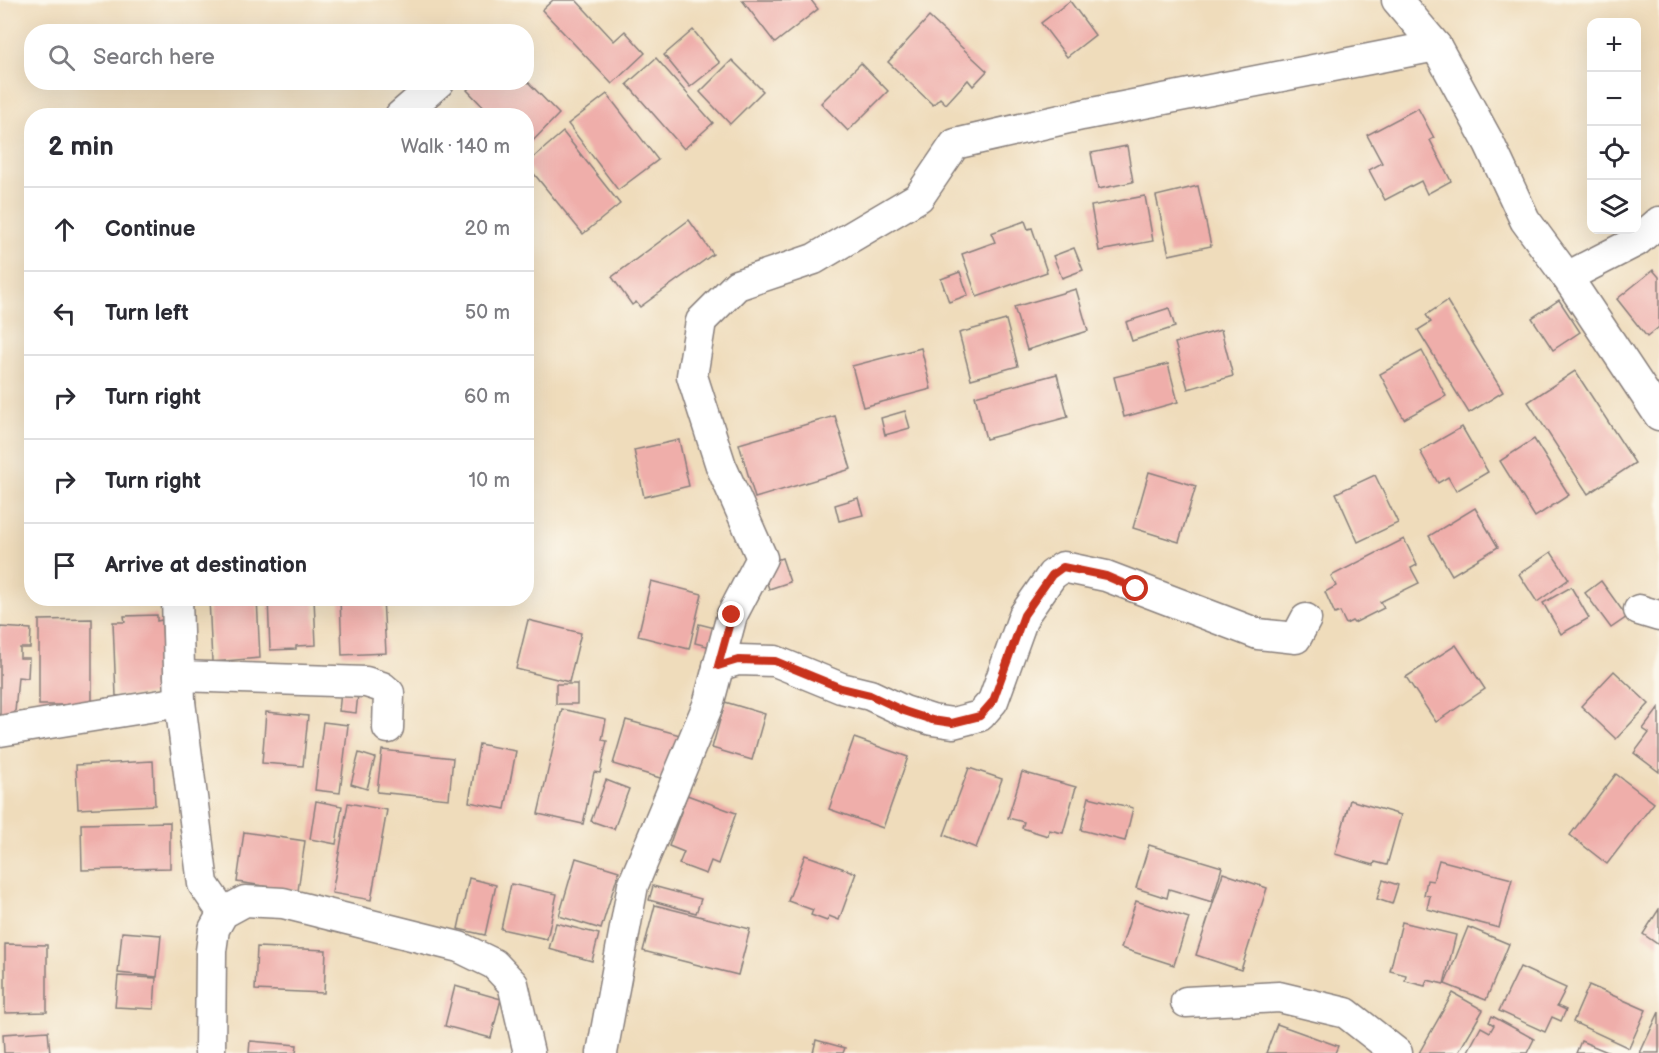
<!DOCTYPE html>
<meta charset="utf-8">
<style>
:root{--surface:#fff;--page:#f7f7f7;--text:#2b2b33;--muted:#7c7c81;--line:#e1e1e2}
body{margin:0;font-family:"Balsamiq Sans",sans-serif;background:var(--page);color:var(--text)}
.controls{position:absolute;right:18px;top:18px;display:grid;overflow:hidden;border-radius:12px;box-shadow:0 6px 24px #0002}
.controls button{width:54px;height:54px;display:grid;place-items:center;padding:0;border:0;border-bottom:2px solid var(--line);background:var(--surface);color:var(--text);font:30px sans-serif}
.stop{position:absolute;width:18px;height:18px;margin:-14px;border:4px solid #c8321e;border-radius:50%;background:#fff}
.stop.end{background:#c8321e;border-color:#fff;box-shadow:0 2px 6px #0008}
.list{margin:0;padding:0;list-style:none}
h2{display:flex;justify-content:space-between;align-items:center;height:78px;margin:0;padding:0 24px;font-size:26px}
h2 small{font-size:20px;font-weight:400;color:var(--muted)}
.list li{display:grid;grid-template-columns:39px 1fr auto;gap:18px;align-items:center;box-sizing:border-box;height:84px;padding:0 24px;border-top:2px solid var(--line)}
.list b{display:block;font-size:22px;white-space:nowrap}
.list em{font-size:20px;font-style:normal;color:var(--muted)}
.icon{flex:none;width:33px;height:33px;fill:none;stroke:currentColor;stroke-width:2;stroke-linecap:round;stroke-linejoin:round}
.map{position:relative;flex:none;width:1659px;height:1053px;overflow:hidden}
.search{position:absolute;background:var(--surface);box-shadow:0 6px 24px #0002;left:24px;top:24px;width:510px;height:66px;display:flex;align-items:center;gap:15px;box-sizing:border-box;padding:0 21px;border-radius:24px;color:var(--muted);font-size:22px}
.panel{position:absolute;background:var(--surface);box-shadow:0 6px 24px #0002;left:24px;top:108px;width:510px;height:498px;border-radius:24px}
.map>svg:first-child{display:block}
</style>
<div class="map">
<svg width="1659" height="1053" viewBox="0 0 1659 1053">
<rect width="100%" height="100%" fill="#fbf7ec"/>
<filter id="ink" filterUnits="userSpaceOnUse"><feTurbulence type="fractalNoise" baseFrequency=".0167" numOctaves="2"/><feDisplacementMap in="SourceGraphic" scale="12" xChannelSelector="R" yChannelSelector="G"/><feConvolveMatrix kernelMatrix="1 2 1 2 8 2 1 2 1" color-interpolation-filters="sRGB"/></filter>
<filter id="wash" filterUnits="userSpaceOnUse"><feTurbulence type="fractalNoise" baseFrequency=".008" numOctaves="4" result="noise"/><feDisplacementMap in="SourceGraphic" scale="24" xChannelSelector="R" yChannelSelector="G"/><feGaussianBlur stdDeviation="1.35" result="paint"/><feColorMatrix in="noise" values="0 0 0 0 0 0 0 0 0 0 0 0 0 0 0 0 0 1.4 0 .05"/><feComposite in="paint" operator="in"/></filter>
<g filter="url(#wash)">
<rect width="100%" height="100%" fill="#efdcbb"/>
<g id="blocks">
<g fill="#efaeaa">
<polygon points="553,0 576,0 614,41 625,31 645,53 612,84 542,10"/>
<polygon points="742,0 811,0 818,9 775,43"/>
<polygon points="1070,1 1095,35 1067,57 1041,23"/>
<polygon points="929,17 987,71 973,86 968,80 946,104 940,98 933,105 888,62"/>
<polygon points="693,30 720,63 690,87 664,55"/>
<polygon points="656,58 713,123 684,149 627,84"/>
<polygon points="732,60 763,91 730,124 700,92"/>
<polygon points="861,63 888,91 848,131 821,103"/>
<polygon points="475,82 528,82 559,114 526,148 526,116 492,116 467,90"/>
<polygon points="607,94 658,160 618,190 568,124"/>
<polygon points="1418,108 1434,138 1430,140 1451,181 1427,194 1421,181 1385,200 1369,170 1382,163 1367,135"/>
<polygon points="563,132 620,204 583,234 526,164"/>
<polygon points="1127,146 1133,182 1098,189 1091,153"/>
<polygon points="1198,186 1211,246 1169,255 1156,196"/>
<polygon points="1145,196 1153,241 1099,251 1091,206"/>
<polygon points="689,220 713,254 640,307 636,302 632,305 612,277"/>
<polygon points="1025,221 1028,229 1032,228 1047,272 977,297 962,254 995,242 991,233"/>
<polygon points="1074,248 1083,270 1062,278 1053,256"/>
<polygon points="1653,270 1659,277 1659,327 1647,337 1617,299"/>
<polygon points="960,272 968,295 949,302 941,279"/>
<polygon points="1076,289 1088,331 1027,350 1014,307"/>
<polygon points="1559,300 1580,332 1553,350 1532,318"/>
<polygon points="1447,301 1503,392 1469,413 1418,330 1431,322 1426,315"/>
<polygon points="1169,308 1175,327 1132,341 1126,322"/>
<polygon points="1006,320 1018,366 971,379 959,333"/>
<polygon points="1221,330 1233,376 1188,389 1175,343"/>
<polygon points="921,348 931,389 863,407 852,366"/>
<polygon points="1422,351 1446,396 1404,419 1380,374"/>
<polygon points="1168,364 1178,402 1124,417 1114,377"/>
<polygon points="1575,371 1635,463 1588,494 1528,402"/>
<polygon points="1057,374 1068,417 986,439 975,396"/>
<polygon points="905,411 910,428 885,435 881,418"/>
<polygon points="835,416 851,469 755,498 739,444"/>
<polygon points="1462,427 1488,472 1456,491 1448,477 1438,483 1420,451"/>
<polygon points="1534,439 1569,495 1535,517 1500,461"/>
<polygon points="679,440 689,486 644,497 634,450"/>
<polygon points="1149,472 1196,486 1179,542 1133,528"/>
<polygon points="1375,475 1398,523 1358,542 1336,493"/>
<polygon points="858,498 863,515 839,521 835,505"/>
<polygon points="1475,508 1498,547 1452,575 1429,536"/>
<polygon points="1404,539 1417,565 1411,568 1419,583 1380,602 1384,608 1354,623 1352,621 1346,624 1340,612 1335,614 1325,592 1336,586 1331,576"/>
<polygon points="1551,552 1569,579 1537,602 1519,574"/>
<polygon points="782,558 790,582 769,589 761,565"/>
<polygon points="651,581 702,594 689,649 638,636"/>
<polygon points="1601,581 1627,617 1611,628 1585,593"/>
<polygon points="1571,587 1589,618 1561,634 1543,603"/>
<polygon points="209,598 257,598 260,658 212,662"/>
<polygon points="268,598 314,598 316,645 296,646 296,649 270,650"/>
<polygon points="340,598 383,598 386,653 342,655"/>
<polygon points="157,615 157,621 162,620 165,694 116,696 113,622 125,622 124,616"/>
<polygon points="92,619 92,705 39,705 39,620"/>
<polygon points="528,620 581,633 569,682 516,669"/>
<polygon points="699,624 715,628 711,647 695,643"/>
<polygon points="0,627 31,629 30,648 20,648 20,658 29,658 28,678 18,677 14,724 0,723"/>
<polygon points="1456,645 1485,689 1436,722 1406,677"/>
<polygon points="1614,671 1649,704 1616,739 1581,706"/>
<rect x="556" y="684" width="21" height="20"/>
<polygon points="341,692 358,694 356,713 339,711"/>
<polygon points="725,702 765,714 752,760 712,748"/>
<polygon points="1659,708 1659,772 1634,753 1649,733 1643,729"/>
<polygon points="562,709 606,719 602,740 607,741 600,773 594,772 583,824 538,814"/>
<polygon points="266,712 308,716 303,766 262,763"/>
<polygon points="626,720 680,735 667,780 613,764"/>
<polygon points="323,722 348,725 340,793 315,790"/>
<polygon points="854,738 908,757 883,828 829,809"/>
<polygon points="479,744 516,751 505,809 469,802"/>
<polygon points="382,750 453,758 449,799 377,792"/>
<polygon points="359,753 375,758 367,789 351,784"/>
<polygon points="153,761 155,805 78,809 76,765"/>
<polygon points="969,768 1002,779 976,848 944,835"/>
<polygon points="1022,772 1076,787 1063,833 1049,830 1048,836 1022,828 1024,822 1008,818"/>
<polygon points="1616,774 1654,803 1607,864 1570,835"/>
<polygon points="606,780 629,789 614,829 591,821"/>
<polygon points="687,795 736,813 718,864 711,861 706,874 679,864 684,852 669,846"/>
<polygon points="1089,797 1133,808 1125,841 1081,830"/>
<polygon points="1350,800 1401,815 1387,865 1375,862 1374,865 1335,854"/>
<polygon points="316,801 342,806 336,844 310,839"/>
<polygon points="348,803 387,810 371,900 332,893"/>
<polygon points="170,822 170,868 82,870 81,824"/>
<polygon points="244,832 305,841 298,891 237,882"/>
<polygon points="1149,845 1222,867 1212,902 1169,889 1167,898 1136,888"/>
<polygon points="805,855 856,873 839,920 829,916 827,921 811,915 813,910 788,901"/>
<polygon points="576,858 619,871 601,929 559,916"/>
<polygon points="1439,860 1512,879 1499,928 1427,909 1430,896 1424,895 1427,880 1433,881"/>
<polygon points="1223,873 1267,888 1241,970 1196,955"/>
<polygon points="469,878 496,885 485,935 458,929"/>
<polygon points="1383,880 1398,885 1392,904 1377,899"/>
<polygon points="511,884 557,894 547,939 501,929"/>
<polygon points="653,886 701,899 696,913 649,900"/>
<polygon points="1136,901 1189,918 1174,965 1121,948"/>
<polygon points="655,905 750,929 738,975 643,951"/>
<polygon points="1659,909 1659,945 1643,934"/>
<polygon points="1402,922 1456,935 1444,984 1427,980 1425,986 1405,981 1406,975 1390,971"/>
<polygon points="556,923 599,934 592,961 549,949"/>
<polygon points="1468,927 1509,944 1486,1000 1445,984"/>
<polygon points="122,932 161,935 157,977 118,973"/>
<polygon points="5,944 47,945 47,1012 5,1013"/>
<polygon points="257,947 326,950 324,993 255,990"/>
<polygon points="1520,967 1566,988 1557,1006 1566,1010 1561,1021 1552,1017 1545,1032 1499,1011"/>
<polygon points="118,976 156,978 154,1009 115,1007"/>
<polygon points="1589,985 1646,1010 1629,1048 1573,1022"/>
<polygon points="455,986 501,999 491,1038 445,1026"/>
<polygon points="1453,993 1483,1010 1458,1053 1419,1053"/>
<polygon points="1659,1012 1659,1053 1640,1053"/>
<polygon points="1492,1016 1534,1039 1527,1053 1467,1053 1481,1027 1490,1032 1494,1025 1489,1022"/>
<polygon points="1277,1024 1338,1046 1335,1053 1266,1053"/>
<polygon points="48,1031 50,1053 4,1053 3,1034"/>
<polygon points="816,1040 845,1048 843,1053 813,1053"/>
<polygon points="250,1041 297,1045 296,1053 249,1053"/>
<polygon points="1581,1041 1610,1053 1576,1053"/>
</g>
</g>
</g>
<g filter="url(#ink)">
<use href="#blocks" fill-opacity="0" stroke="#887f7b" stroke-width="1.5"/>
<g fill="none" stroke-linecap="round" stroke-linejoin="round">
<g stroke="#887f7b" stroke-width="33">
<g id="street">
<polyline points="1397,0 1436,46 1489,143 1525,220 1567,277 1659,415"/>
<polyline points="400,116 439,82"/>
<polyline points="1567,277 1637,241 1659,222"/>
<polyline points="177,598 180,702 203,884 223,913"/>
<polyline points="1639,610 1659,616"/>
<polyline points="718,666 738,660 775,661 841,688 870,695 904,711 932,720 953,723 980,716 993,701 1024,615 1052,575 1063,567 1106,576 1258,634 1296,638 1306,619"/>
<polyline points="179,676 366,682 382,687 389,693 388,728"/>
<polyline points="0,731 180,702"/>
<polyline points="1186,1002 1279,997 1346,1013 1397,1053"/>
<polyline points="210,1053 211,951 214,929 223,913 245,901 283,903 459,947 494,964 513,984 529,1053"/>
<polyline points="602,1053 633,885 708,705 732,615 762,558 721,466 692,376 701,321 737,285 814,259 919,197 955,144 1082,115 1436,46"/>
</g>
</g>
<use href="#street" stroke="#fff" stroke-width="30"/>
</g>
</g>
<g fill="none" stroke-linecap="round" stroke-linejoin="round" filter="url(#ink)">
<polyline stroke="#c8321e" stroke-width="8" points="732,615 718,666 738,660 775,661 841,688 870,695 904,711 932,720 952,723 980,716 993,701 1024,615 1052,575 1063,567 1106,576 1136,589"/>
</g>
</svg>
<div class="controls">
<button>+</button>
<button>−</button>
<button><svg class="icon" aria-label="locate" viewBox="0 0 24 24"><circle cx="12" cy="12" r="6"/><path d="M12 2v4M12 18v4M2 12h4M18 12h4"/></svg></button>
<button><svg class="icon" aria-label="layers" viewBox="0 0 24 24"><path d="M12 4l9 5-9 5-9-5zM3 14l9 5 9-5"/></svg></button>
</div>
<div class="stop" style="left:1136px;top:589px"></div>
<div class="stop end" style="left:732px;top:615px"></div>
<div class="search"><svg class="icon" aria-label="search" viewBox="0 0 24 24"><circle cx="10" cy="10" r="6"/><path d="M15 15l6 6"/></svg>Search here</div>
<section class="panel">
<h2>2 min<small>Walk · 140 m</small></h2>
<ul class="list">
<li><svg class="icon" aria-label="ahead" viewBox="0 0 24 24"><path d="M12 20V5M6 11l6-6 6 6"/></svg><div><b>Continue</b></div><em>20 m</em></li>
<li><svg class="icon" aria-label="left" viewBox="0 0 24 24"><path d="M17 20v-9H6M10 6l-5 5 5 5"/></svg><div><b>Turn left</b></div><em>50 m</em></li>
<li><svg class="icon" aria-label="right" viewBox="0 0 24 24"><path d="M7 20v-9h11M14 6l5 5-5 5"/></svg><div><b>Turn right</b></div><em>60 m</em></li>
<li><svg class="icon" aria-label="right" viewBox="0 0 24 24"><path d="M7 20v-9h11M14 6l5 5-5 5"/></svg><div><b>Turn right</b></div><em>10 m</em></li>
<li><svg class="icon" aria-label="arrive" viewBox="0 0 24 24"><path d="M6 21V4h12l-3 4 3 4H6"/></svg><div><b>Arrive at destination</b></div></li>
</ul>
</section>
</div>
